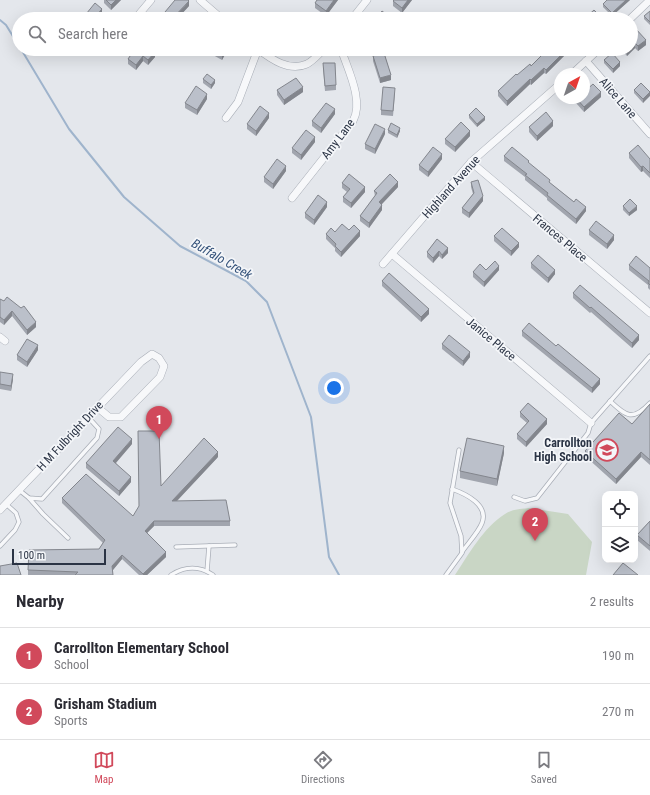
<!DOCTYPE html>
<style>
:root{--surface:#fff;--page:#f2f2f3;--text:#2b2b33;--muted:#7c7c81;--line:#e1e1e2;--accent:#d1495b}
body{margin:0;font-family:"Roboto Condensed",sans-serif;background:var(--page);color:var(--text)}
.controls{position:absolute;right:12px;bottom:12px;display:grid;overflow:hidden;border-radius:8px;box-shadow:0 4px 16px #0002}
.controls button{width:36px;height:36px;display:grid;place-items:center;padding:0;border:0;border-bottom:1px solid var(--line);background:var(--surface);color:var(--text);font:20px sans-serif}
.compass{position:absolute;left:554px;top:68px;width:36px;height:36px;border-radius:50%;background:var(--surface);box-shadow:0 4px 16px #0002;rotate:40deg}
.scale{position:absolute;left:12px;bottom:10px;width:94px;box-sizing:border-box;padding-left:4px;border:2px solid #2b3445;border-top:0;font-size:11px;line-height:14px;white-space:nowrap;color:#2b3445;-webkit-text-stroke:3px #f4f6f9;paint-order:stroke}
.you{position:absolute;left:334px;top:388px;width:14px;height:14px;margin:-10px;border:3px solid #fff;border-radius:50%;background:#1a73e8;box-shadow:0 0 0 6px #1a73e833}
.badge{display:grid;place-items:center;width:26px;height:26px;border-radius:50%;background:var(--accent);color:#fff;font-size:13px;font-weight:700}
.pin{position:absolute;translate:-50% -33px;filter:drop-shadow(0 1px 2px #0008)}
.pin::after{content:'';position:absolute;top:21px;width:14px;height:12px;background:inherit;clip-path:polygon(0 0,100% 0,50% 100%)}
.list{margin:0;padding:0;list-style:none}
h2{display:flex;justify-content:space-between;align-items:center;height:52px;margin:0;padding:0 16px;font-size:17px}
h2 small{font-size:13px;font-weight:400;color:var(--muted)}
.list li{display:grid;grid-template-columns:26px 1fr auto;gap:12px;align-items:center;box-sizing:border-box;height:56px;padding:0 16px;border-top:1px solid var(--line)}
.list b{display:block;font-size:15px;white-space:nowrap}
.list p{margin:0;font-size:13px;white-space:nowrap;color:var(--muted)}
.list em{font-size:13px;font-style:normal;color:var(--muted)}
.icon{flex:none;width:22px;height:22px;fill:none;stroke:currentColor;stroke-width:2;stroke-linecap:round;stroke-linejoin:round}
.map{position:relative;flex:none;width:650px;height:575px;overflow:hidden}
.search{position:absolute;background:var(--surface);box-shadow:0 4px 16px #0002;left:12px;right:12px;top:12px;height:44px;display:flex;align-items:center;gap:10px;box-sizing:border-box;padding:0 14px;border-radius:22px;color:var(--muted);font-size:15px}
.sheet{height:164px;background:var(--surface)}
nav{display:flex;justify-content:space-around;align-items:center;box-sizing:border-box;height:56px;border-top:1px solid var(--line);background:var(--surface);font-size:11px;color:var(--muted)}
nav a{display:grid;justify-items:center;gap:2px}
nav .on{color:var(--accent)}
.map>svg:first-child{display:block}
</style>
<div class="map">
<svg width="650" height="575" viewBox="0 0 650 575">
<rect width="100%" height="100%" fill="#e4e7ec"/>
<path fill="#c9d6c5" d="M529 508 568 514 592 542 586 575H455C469 554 483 528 505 514 512 509 521 509 529 508Z"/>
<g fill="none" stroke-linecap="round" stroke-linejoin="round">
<g stroke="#9fb4cc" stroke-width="2">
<polyline points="0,20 6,25 19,46"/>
<polyline points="21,49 69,129 124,197 180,246 246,281 267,302 311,417 329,557 339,575"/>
</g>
<g stroke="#a9aeb7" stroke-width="5">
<g id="lane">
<path d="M610 401C627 417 633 421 650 403"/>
<path d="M452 489C466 494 489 505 482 523 478 533 468 543 462 552"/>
<polyline points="19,490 29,498 42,499 97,438 99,429 88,417"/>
<polyline points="514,497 525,501 537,498 588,433 591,423 650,356"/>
<polyline points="29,498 43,514 68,538"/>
<polyline points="0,546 15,530 19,522 16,513 6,504"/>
<polyline points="176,547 235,545"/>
<polyline points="207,571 209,546"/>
<path d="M171 575C185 566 200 566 213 575"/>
<polyline points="446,575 462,553 461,536 450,503 459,450"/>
</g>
</g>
<g stroke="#a9aeb7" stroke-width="8">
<g id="street">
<polyline points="200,0 222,19"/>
<polyline points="135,19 151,0"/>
<polyline points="352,19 367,0"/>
<polyline points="630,19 650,0"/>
<path d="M258 49C271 59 289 72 307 64 313 61 319 54 324 49"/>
<polyline points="586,61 650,134"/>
<polyline points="572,74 599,49"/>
<polyline points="226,118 238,102 258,49"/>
<polyline points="471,162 650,313"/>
<path d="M292 198 353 121C364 101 348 70 341 49"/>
<polyline points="392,254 591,423"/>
<polyline points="383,264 471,162 560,84"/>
<polyline points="0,337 5,341"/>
<polyline points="0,510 141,362 152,354 159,358 164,366 160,377 121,417 109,417 97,407"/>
</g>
</g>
<use href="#lane" stroke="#f7f8fa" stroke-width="3.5"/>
<use href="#street" stroke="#f7f8fa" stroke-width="7"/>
</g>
<g fill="#a1a5ae">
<polygon points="104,0 121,0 111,10 104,3"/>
<polygon points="317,0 338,0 326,16 315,8 315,3"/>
<polygon points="412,0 402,13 393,6 393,1"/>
<polygon points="630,0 612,16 603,7 603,4"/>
<polygon points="189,6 177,19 167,19 165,17 165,12"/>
<polygon points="650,11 650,25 644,19 644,16"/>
<polygon points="631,32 646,45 638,51 635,48 627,56 621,49 631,49"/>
<polygon points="135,49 155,57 148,65 143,61 136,70 128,64 128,59"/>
<polygon points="213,49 228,49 222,60 213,55"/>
<polygon points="548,49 575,49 572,52 570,50 546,74 544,73 531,85 530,84 507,106 498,96 498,91 517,75 531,66"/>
<polygon points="373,56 391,80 380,83 373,61"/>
<polygon points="604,60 620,66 613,73 604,63"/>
<polygon points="323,68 336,85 336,90 325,91"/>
<polygon points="203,79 215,83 211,89 203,83"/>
<polygon points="277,90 303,92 284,105 277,95"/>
<polygon points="634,90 650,92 643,103 634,93"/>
<polygon points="395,93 393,116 381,115 381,110"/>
<polygon points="601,97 584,112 576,103 576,98"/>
<polygon points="207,99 197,115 185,108 185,103"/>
<polygon points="335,114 321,133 312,126 312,121"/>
<polygon points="469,115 485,120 477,127 469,118"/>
<polygon points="269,118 256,136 247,129 247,124"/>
<polygon points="553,126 537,141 529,132 529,127"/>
<polygon points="388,130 400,131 397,138 388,133"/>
<polygon points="385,134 375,154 365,149 365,144"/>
<polygon points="470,136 455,152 445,144 445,139"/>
<polygon points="315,142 301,160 292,153 292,148"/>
<polygon points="629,153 650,159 650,178 643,171 641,172 629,158"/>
<polygon points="504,156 529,164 550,183 586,211 576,224 547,200 547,198 525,180 525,177 504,161"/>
<polygon points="442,159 428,177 419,170 419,165"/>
<polygon points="286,171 273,189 264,182 264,177"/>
<polygon points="471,182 483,201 469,218 462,213 462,208 473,194 471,187"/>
<polygon points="342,183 365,192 351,208 343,202 343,197 347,192 342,188"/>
<polygon points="398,187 382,204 382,210 369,228 360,221 360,216 375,196 374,191"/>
<polygon points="623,206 637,210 629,216 623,210"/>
<polygon points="327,207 314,225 305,218 305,213"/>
<polygon points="349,230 360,236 341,257 335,251 335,248 326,239 326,234 335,232"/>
<polygon points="589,230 614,240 607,249 589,235"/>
<polygon points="494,236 519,247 511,256 494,241"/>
<polygon points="437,239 448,253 442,259 439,256 433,263 427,257 427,252"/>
<polygon points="531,263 555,274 548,283 531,268"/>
<polygon points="629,265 650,268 650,290 648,288 648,285 629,270"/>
<polygon points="486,270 499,270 484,287 473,277 473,272"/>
<polygon points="382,281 429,314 421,322 382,286"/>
<polygon points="573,293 639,340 632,348 591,312 590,313 573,298"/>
<polygon points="0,299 4,301 36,327 27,335 12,316 4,325 0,322"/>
<polygon points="522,331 600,384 592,393 522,336"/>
<polygon points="442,344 470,357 463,366 442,349"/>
<polygon points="38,350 27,367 17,360 17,355"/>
<polygon points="0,372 13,379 11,391 0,389"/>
<polygon points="650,404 650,465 641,457 616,484 585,456 585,451 632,424"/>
<polygon points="520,412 547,424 526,447 517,439 517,434 527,423 520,417"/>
<polygon points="132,444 116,463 131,482 119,496 86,468 86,463"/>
<polygon points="504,453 497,486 460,478 460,471"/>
<polygon points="218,457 177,501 230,521 230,526 154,526 147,533 166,557 147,575 139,575 122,559 113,570 113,575 28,575 28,570 99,549 103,543 62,503 62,498 133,516 161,486"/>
<polygon points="650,521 650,551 637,540 637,535"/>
</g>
<g fill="#83868d">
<polygon points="116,0 121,0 111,10 111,5"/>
<polygon points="334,0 338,0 326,16 326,11"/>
<polygon points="408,0 412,0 402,13 402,8"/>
<polygon points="626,0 630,0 612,16 612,13"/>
<polygon points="189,1 189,6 177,19 173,19"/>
<polygon points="102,9 102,14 98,19 93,19"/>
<polygon points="646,40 646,45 638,51 638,46"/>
<polygon points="635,43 635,48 627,56 627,51 629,49 631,49 631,47"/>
<polygon points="225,49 228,49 222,60 222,55"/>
<polygon points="567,49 570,49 570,50 546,74 546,70"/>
<polygon points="155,52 155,57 148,65 148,60"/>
<polygon points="143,56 143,61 136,70 136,65"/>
<polygon points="620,62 620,66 613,73 613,69"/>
<polygon points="544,68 544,73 531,85 531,80"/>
<polygon points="391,75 391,80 380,83 380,78"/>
<polygon points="530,79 530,84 507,106 507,101"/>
<polygon points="215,80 215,83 211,89 211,85"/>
<polygon points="303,87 303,92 284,105 284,100"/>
<polygon points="601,92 601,97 584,112 584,107"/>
<polygon points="650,92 650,96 643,103 643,99"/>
<polygon points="207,94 207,99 197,115 197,110"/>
<polygon points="335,109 335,114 321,133 321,128"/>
<polygon points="269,113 269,118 256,136 256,131"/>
<polygon points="485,117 485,120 477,127 477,124"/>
<polygon points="553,121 553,126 537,141 537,136"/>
<polygon points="400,128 400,131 397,138 397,135"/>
<polygon points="385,129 385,134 375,154 375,149"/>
<polygon points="470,131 470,136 455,152 455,147"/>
<polygon points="315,137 315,142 301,160 301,155"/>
<polygon points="442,154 442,159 428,177 428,172"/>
<polygon points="286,166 286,171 273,189 273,184"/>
<polygon points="643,166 643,171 641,172 641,167"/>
<polygon points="398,182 398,187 379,207 379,202"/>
<polygon points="365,187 365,192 351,208 351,203"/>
<polygon points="483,196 483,201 469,218 469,213"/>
<polygon points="327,202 327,207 314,225 314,220"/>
<polygon points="382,205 382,210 369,228 369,223"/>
<polygon points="637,206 637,210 629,216 629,213"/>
<polygon points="586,207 586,211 576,224 576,219"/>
<polygon points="360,231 360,236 341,257 341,252"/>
<polygon points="614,235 614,240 607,249 607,244"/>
<polygon points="519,243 519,247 511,256 511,251"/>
<polygon points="448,248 448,253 442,259 442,255"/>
<polygon points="439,251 439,256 433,263 433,258"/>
<polygon points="499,266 499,270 484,287 484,282"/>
<polygon points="555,270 555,274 548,283 548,278"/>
<polygon points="429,309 429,314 421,322 421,317"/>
<polygon points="12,311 12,316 4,325 4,320"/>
<polygon points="36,322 36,327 27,335 27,330"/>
<polygon points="639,335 639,340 632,348 632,343"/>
<polygon points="38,345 38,350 27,367 27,362"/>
<polygon points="470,352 470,357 463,366 463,361"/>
<polygon points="13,374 13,379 11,391 11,386"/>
<polygon points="600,379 600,384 592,393 592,388"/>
<polygon points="547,419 547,424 526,447 526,442"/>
<polygon points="132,439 132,444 113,466 113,461"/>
<polygon points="504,446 504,453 497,486 497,479"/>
<polygon points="218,452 218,457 172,506 172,501"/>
<polygon points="641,452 641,457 616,484 616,479"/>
<polygon points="131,477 131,482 119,496 119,491"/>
<polygon points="154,521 154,526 145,535 145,531"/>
<polygon points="166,552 166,557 147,575 143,575 143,574"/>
<polygon points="122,555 122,559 112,571 112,566"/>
</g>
<g fill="#bbc0ca" stroke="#83868d">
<polygon points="106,0 116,0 111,5"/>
<polygon points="175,0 188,0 189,1 172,19 165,12"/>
<polygon points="317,0 334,0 326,11 315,3"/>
<polygon points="394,0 408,0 402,8 393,1"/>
<polygon points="607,0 626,0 612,13 603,4"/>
<polygon points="95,3 102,9 93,19 82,19"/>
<polygon points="594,10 603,19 584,19"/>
<polygon points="382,11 391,18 390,19 376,19"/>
<polygon points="650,11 650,22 644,16"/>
<polygon points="635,28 646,40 638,46 635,43 631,47 631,32"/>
<polygon points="135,49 150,49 155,52 148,60 143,56 136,65 128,59"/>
<polygon points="213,49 225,49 222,55 213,50"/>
<polygon points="548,49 567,49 546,70 544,68 531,80 530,79 507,101 498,91 516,74 517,75 530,64 531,66"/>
<polygon points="384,53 391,75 380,78 373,56"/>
<polygon points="612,53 620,62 613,69 604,60"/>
<polygon points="323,63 335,63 336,85 325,86"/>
<polygon points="207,74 215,80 211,85 203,79"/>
<polygon points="296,78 303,87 284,100 277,90"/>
<polygon points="641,83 650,92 643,99 634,90"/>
<polygon points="593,84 601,92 584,107 576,98 584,98 584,92"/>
<polygon points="196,86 207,94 197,110 185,103"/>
<polygon points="383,87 395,88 393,111 381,110"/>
<polygon points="326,103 335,109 321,128 312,121"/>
<polygon points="260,106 269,113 256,131 247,124"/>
<polygon points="476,108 485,117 477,124 469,115"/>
<polygon points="546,112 553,121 537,136 529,127"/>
<polygon points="461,122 470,131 455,147 445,139"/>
<polygon points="391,123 400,128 397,135 388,130"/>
<polygon points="375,124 385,129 375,149 365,144"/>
<polygon points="306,130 315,137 301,155 292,148"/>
<polygon points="638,145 650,159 650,173 643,166 641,167 629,153"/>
<polygon points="433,147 442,154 428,172 419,165"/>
<polygon points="512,147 529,161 528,162 550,180 549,182 574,202 576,199 586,207 576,219 547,195 548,193 525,175 527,174 504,156"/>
<polygon points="277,159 286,166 273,184 264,177"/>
<polygon points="349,174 365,187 351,203 343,197 350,189 342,183"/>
<polygon points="390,174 398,182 379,202 382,205 369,223 360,216 377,193 374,191"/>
<polygon points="478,180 483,196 469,213 462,208 474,193 471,182"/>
<polygon points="318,195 327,202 314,220 305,213"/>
<polygon points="630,199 637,206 629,213 623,206"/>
<polygon points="596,221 614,235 607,244 589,230"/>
<polygon points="342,224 349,230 354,225 360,231 341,252 335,246 336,244 326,234 331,228 335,232"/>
<polygon points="502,228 519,243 511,251 494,236"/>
<polygon points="437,239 448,248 442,255 439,251 433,258 427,252"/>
<polygon points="538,255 555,270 548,278 531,263"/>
<polygon points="636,256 650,268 650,285 648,283 649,281 629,265"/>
<polygon points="495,261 499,266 484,282 473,272 480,264 486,270"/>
<polygon points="389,273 429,309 421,317 382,281"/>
<polygon points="580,285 639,335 632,343 591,307 590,308 573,293"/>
<polygon points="7,297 21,308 24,306 36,322 27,330 12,311 4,320 0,317 0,299 4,301"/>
<polygon points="529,323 556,346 558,344 600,379 592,388 522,331"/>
<polygon points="449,335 470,352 463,361 442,344"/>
<polygon points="27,339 38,345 27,362 17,355"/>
<polygon points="0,372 13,374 11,386 0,384"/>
<polygon points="528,403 547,419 526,442 517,434 529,421 520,412"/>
<polygon points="650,404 650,460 641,452 616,479 585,451 619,413 632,424"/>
<polygon points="118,427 132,439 113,461 131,477 119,491 86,463"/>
<polygon points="138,431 159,431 161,486 204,438 218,452 172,501 226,500 230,521 154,521 145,531 166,552 143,574 122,555 112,566 113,575 75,575 78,572 28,570 29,550 99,549 105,540 62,498 86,474 133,516 139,506"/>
<polygon points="467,438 504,446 497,479 460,471"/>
<polygon points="650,521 650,546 637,535"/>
<polygon points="17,563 21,575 0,575 0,566"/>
<polygon points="623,563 638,575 613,575"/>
</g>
<defs>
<g id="school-ring" transform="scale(1.15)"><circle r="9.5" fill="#f4f6f9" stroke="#d1495b" stroke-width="1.5"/><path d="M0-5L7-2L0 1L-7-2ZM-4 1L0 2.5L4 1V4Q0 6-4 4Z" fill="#d1495b"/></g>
</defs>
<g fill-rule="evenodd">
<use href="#school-ring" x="607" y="450"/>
</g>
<g text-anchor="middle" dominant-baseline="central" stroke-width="3.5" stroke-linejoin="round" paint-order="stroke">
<g font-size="12" fill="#2b3445" stroke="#f4f6f9">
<text transform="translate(618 98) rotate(49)">Alice Lane</text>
<text transform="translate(338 139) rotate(-53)">Amy Lane</text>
<text transform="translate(451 187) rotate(-48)">Highland Avenue</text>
<text transform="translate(560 238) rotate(40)">Frances Place</text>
<text transform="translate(491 339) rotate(40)">Janice Place</text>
<text transform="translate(70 436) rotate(-47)">H M Fulbright Drive</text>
</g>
<g font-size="12" font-weight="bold" fill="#2b3445" stroke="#f4f6f9" text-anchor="end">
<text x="592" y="443">Carrollton<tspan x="592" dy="14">High School</tspan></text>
</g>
<g font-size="13" font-style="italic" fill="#34527a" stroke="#f4f6f9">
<text transform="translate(222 259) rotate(30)">Buffalo Creek</text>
</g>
</g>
</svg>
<div class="controls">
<button><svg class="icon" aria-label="locate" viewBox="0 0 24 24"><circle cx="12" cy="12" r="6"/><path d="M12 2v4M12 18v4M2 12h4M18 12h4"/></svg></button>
<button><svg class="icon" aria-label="layers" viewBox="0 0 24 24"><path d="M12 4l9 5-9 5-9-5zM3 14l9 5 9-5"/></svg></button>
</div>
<svg class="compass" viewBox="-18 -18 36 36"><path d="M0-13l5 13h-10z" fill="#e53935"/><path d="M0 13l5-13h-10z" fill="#7c7c81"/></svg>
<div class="scale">100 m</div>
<div class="you"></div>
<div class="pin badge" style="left:159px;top:439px">1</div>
<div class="pin badge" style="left:535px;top:541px">2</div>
<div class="search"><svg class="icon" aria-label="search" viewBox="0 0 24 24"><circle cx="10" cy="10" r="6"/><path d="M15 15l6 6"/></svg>Search here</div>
</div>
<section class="sheet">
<h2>Nearby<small>2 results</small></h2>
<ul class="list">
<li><span class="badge">1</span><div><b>Carrollton Elementary School</b><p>School</p></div><em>190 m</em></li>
<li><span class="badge">2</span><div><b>Grisham Stadium</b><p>Sports</p></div><em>270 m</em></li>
</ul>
</section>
<nav>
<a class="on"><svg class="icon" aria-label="map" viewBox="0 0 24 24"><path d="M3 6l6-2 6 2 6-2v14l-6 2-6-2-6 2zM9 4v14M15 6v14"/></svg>Map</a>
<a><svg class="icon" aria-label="directions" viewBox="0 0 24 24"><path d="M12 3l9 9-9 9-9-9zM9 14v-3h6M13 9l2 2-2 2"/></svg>Directions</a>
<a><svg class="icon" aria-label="saved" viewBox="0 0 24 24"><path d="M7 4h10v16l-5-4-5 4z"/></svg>Saved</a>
</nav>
